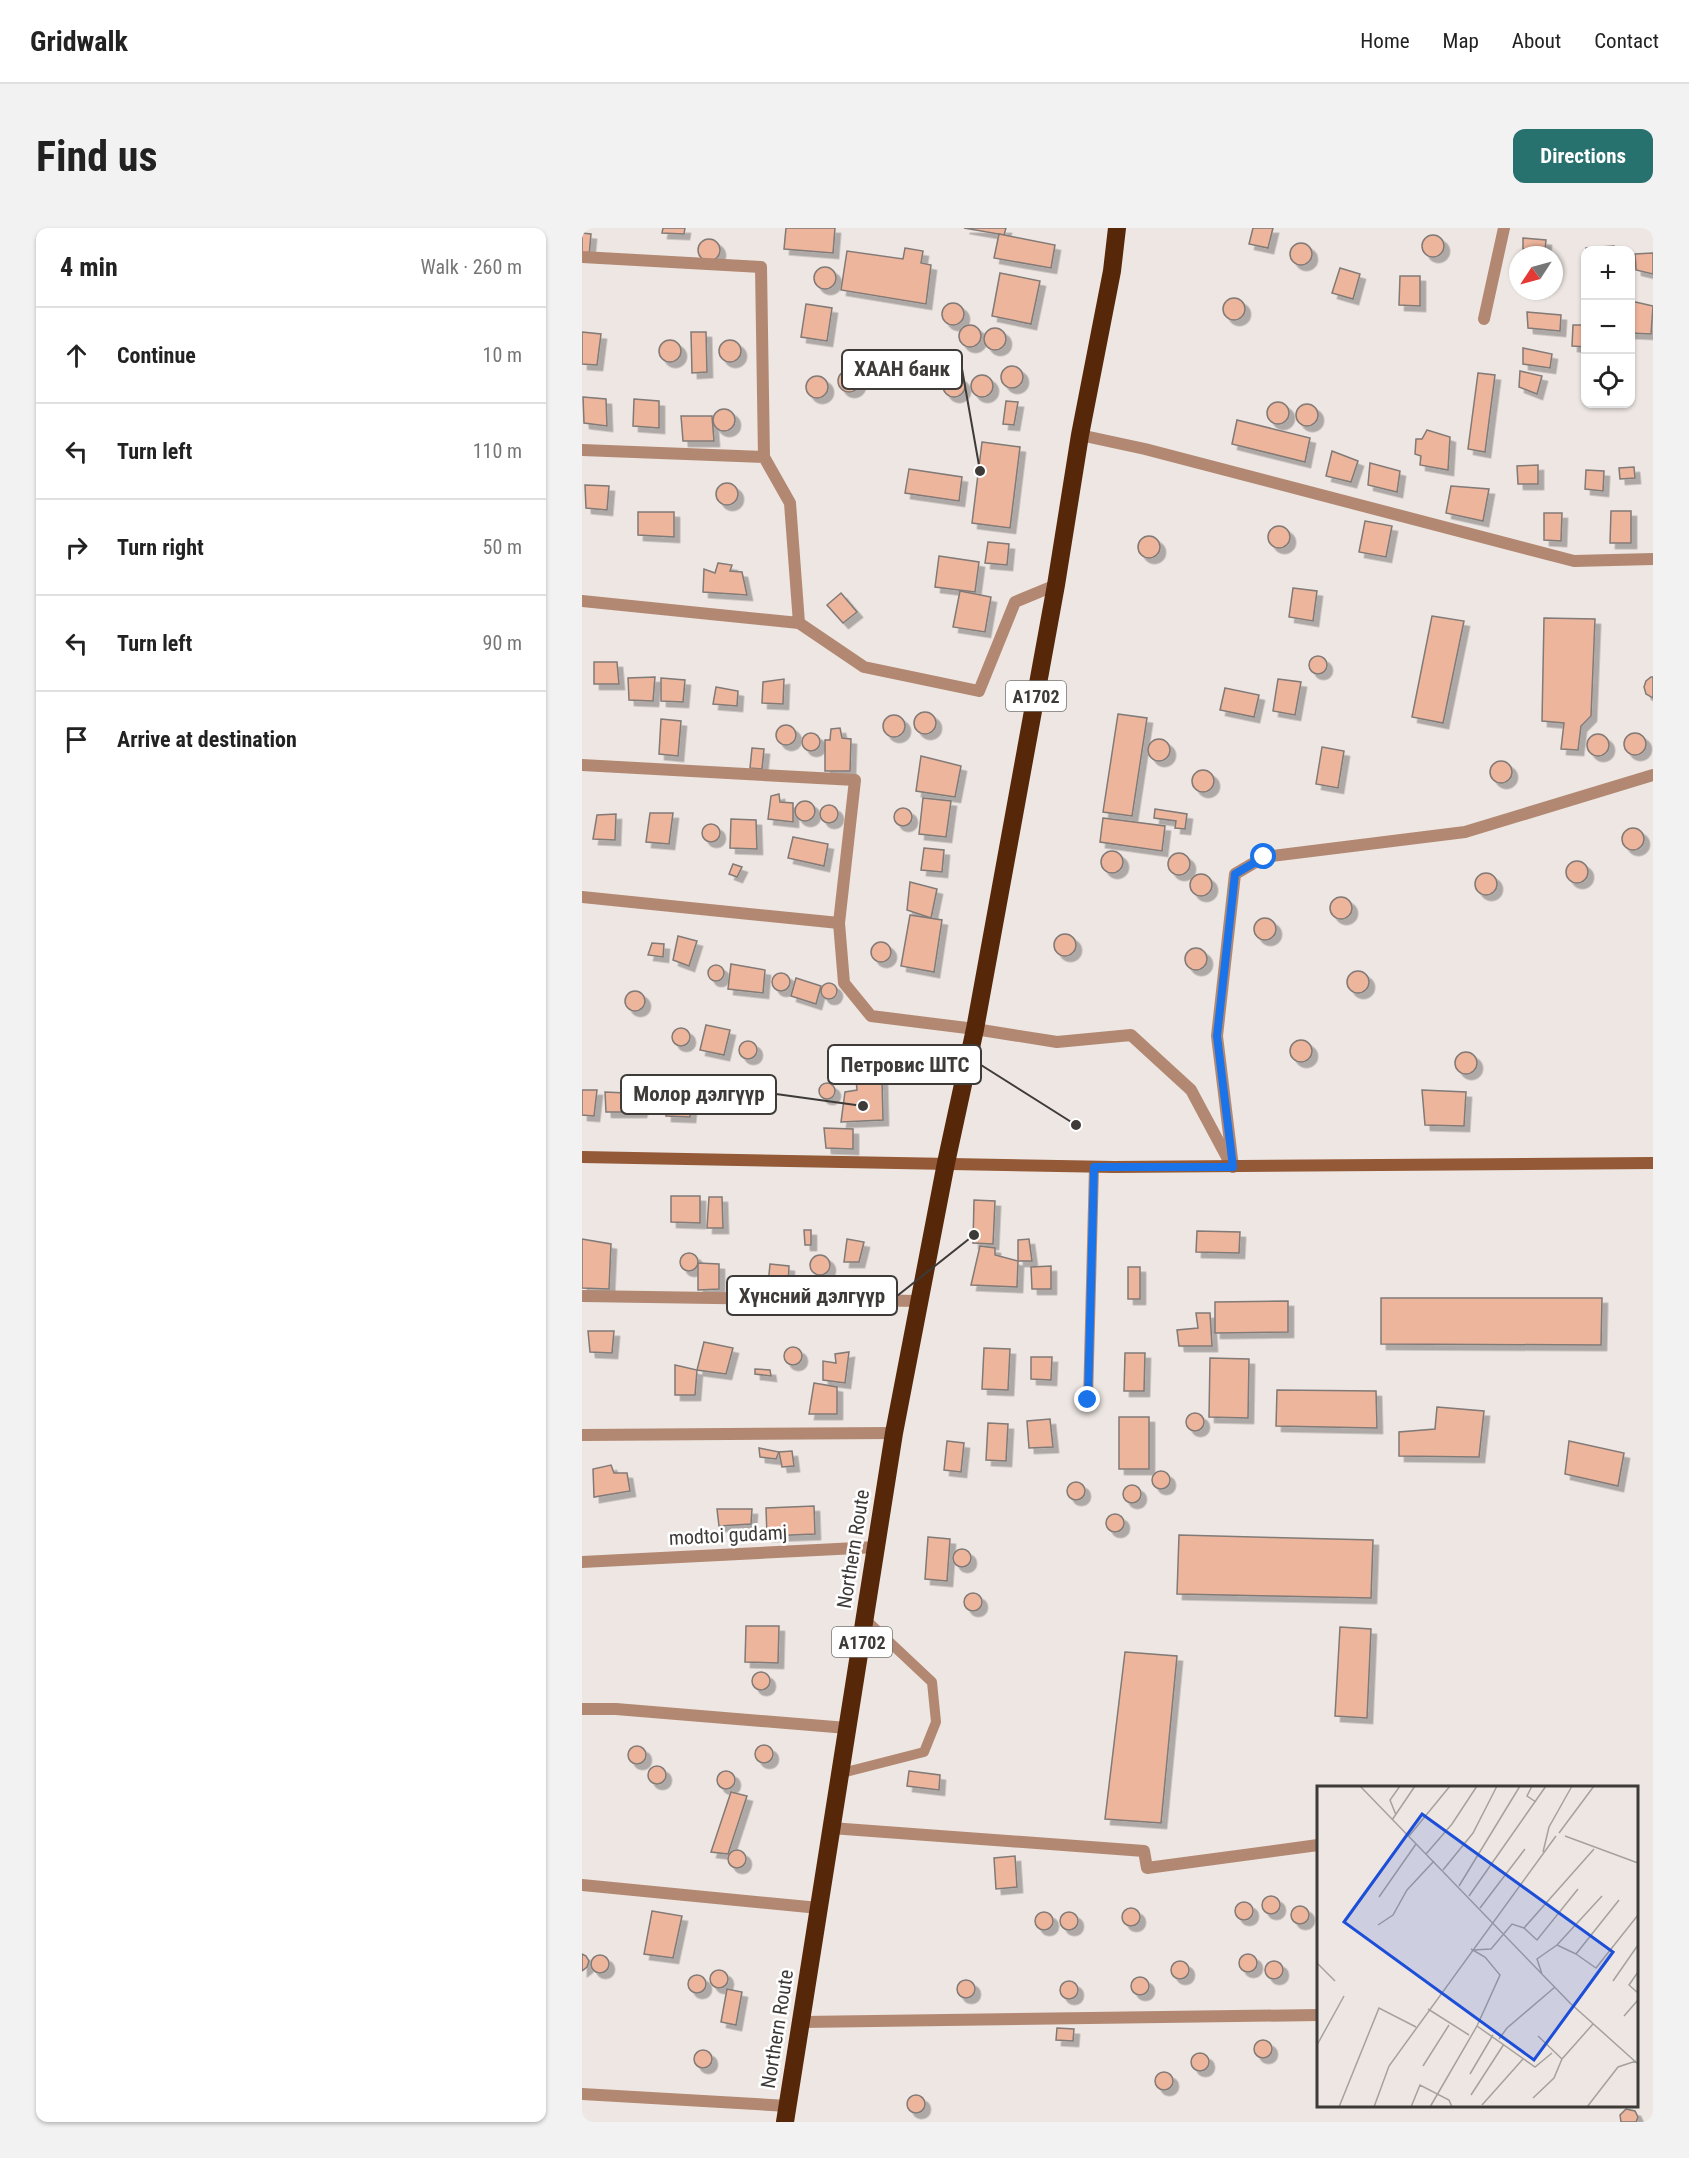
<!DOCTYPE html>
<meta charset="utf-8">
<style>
:root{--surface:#fff;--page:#f2f2f2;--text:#222;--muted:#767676;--line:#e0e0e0;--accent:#27716f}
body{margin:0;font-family:"Roboto Condensed",sans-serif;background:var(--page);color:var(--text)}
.controls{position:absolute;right:18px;top:18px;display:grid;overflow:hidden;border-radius:12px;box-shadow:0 2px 4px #0004}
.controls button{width:54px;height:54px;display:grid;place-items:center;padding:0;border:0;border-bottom:2px solid var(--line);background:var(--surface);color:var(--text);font:30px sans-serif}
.compass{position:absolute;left:927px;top:18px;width:54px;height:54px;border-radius:50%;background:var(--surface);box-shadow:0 2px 4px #0004;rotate:234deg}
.stop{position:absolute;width:18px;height:18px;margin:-14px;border:4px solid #1a73e8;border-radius:50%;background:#fff}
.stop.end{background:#1a73e8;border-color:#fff;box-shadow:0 2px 6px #0008}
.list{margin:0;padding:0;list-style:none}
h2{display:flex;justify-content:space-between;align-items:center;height:78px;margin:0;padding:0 24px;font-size:26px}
h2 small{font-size:20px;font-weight:400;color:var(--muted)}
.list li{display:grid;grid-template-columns:39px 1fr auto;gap:18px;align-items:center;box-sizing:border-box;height:96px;padding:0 24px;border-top:2px solid var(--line)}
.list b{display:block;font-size:22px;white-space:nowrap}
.list em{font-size:20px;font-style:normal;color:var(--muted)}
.icon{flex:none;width:33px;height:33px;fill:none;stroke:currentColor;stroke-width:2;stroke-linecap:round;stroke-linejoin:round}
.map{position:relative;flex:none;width:1071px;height:1894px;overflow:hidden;border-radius:12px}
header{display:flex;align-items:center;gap:36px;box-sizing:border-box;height:84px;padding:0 30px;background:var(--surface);border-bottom:2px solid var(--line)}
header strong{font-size:28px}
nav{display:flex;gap:33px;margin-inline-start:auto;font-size:21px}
.intro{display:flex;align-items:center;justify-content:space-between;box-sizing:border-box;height:144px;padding:0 36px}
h1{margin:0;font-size:42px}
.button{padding:15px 27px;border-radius:12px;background:var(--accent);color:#fff;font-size:21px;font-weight:700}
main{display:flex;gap:36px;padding:0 36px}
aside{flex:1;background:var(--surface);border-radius:12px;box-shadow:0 2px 4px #0004}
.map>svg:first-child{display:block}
</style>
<header>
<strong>Gridwalk</strong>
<nav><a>Home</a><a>Map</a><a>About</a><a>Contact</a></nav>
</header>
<div class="intro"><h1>Find us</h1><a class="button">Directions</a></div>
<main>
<aside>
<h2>4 min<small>Walk · 260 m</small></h2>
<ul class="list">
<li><svg class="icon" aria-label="ahead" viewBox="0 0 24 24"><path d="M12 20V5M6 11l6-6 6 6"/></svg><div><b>Continue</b></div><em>10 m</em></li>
<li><svg class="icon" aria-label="left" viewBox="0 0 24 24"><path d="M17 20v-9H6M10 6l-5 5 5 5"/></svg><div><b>Turn left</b></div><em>110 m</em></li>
<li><svg class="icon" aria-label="right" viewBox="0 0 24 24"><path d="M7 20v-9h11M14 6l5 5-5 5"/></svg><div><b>Turn right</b></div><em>50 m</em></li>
<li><svg class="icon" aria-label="left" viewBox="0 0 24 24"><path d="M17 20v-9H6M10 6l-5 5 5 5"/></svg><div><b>Turn left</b></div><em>90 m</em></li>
<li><svg class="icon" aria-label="arrive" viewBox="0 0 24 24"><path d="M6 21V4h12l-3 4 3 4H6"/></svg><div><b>Arrive at destination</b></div></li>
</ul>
</aside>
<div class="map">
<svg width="1071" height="1894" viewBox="0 0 1071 1894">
<defs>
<filter id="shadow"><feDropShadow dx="5.5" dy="5.5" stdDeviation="0" flood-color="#0004"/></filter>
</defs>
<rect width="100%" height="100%" fill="#ede6e2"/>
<g fill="#eeb59d" stroke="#817a77" stroke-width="1.5" filter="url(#shadow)">
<polygon points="81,0 103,0 102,6 80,5"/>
<polygon points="204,0 253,0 251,25 202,21"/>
<polygon points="382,0 424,0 422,7"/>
<polygon points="671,0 691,0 686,20 667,16"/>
<polygon points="0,5 9,6 7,28 0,27"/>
<polygon points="417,6 473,17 469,40 412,30"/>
<circle cx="851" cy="18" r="11"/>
<polygon points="941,10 964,12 963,22 941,21"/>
<circle cx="127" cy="22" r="11"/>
<circle cx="719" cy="26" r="11"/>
<polygon points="1032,18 1032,22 1004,22 1004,20"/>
<polygon points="323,20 341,23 339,35 349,37 344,76 259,62 265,23 321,31"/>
<polygon points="1071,25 1071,46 1054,42 1053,26"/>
<circle cx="243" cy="50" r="11"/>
<polygon points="758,40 778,46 771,71 750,65"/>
<polygon points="418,45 458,53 449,96 410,88"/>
<polygon points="818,48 838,48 838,78 817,77"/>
<circle cx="652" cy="81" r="11"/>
<polygon points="1049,73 1071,78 1069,106 1048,105"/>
<circle cx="371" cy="86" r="11"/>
<polygon points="224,76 250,80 245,113 219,109"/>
<polygon points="945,84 979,87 978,103 946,100"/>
<polygon points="991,97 1004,97 1004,119 990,118"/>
<circle cx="388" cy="108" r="11"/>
<circle cx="413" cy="111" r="11"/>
<polygon points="0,104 19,106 15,137 0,136"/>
<polygon points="109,104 124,104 125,144 110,145"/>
<circle cx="88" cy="123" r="11"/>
<circle cx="148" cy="123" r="11"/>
<polygon points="941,120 970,126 968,140 941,136"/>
<circle cx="430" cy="149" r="11"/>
<circle cx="267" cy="153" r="11"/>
<polygon points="938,143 960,148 955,166 937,159"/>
<polygon points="896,145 913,147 903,224 886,221"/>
<circle cx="372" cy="158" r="11"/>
<circle cx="400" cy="158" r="11"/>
<circle cx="235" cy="159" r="11"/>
<polygon points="1,169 24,171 25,198 2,195"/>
<polygon points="52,171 77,173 77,200 51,198"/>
<polygon points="424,173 436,174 432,197 421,196"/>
<circle cx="696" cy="185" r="11"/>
<circle cx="725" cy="187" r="11"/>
<circle cx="142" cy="192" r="11"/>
<polygon points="99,188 130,188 132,213 101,213"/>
<polygon points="655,192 728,210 723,234 650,216"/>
<polygon points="845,202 868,209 866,242 838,237 839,228 833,226 834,211 840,211"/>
<polygon points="400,214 438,219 428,300 390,295"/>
<polygon points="750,223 776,233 769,254 744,248"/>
<polygon points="788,235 818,243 815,264 786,257"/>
<polygon points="956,237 956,256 936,256 935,238"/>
<polygon points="1052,239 1053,250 1038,251 1037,240"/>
<polygon points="327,241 380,249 377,273 323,265"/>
<polygon points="1004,242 1022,243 1021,263 1003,261"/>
<circle cx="145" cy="266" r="11"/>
<polygon points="3,257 27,258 25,282 4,280"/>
<polygon points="869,258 907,261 901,293 864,285"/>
<polygon points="1029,283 1049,283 1049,315 1028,315"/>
<polygon points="56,284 92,284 92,309 56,307"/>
<polygon points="962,285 980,285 979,313 962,312"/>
<polygon points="783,293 810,298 804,329 777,324"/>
<circle cx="697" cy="309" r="11"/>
<circle cx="567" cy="319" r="11"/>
<polygon points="406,314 427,316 425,337 403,335"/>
<polygon points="357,328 397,334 393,364 353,359"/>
<polygon points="136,335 150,337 148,343 160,344 165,367 121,364 122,341 133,345"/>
<polygon points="711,360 735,363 731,393 707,389"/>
<polygon points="378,363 409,369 403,404 371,399"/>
<polygon points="259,365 275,384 261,395 245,377"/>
<polygon points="850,388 882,393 861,495 830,489"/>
<polygon points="962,390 1013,391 1009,488 999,498 996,522 979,521 982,495 960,493"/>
<circle cx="736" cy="437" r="9"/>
<polygon points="12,434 35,434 37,456 12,456"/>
<polygon points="73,449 71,473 47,472 46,450"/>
<polygon points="1069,449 1071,449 1071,470 1064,466 1062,459 1064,453"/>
<polygon points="79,450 103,452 101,474 79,473"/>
<polygon points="202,451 201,476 180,475 181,454"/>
<polygon points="696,451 719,454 713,487 691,483"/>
<polygon points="134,459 156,463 155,478 131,476"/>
<polygon points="643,460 677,467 672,489 638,482"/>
<circle cx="343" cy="495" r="11"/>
<polygon points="536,486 565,490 550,588 521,584"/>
<circle cx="312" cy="498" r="11"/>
<polygon points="79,491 99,493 96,528 77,526"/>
<circle cx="204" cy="507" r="10"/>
<polygon points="258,500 260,510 269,511 268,543 243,543 243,512 248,512 249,501"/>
<circle cx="229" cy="514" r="9"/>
<circle cx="1053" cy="516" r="11"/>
<circle cx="1016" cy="517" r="11"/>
<circle cx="577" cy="522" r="11"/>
<polygon points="740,519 762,523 756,560 734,556"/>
<polygon points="170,520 182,521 180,541 168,540"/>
<polygon points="339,528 379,538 373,569 334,563"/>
<circle cx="919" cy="544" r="11"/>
<circle cx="621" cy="553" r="11"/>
<polygon points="197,566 198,574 211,575 211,594 186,591 189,568"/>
<polygon points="341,570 369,573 364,609 337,606"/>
<circle cx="223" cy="583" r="10"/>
<circle cx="247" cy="586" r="9"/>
<circle cx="321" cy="589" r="9"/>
<polygon points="573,581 605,586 603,601 593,600 594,593 572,590"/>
<polygon points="68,585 91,585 87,616 64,614"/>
<polygon points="34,586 33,612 11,611 15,587"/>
<polygon points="521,590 583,598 580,623 518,614"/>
<polygon points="149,591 174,592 175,621 148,620"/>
<circle cx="129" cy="605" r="9"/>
<circle cx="1051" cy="611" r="11"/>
<polygon points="211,609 246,616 242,638 206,630"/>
<polygon points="342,620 362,622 360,644 339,642"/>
<circle cx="530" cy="634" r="11"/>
<circle cx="597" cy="636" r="11"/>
<circle cx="995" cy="644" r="11"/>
<polygon points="151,636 160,639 155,649 147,646"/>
<circle cx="904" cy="656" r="11"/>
<circle cx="619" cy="657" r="11"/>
<polygon points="328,654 355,661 349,690 325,682"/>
<circle cx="759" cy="680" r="11"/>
<polygon points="328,687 360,692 352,744 319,738"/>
<circle cx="683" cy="701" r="11"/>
<circle cx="483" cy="717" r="11"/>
<polygon points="96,708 115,713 107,738 91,732"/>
<circle cx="299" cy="724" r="10"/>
<polygon points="70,715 82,716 81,729 66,727"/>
<circle cx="614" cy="731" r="11"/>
<polygon points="149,736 183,742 181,765 146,761"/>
<circle cx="134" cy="745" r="8"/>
<circle cx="776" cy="754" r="11"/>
<circle cx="199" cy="754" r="9"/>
<polygon points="214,750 239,758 234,776 209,768"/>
<circle cx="247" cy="763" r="8"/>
<circle cx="53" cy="773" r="10"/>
<polygon points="124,797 148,802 142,827 118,822"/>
<circle cx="99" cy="809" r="9"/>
<circle cx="719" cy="823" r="11"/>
<circle cx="166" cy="822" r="9"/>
<circle cx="884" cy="835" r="11"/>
<polygon points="274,851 300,851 301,892 259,894 263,864 275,862"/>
<circle cx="245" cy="863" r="8"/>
<polygon points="85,858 111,862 108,889 84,888"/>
<polygon points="0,862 15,862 12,888 0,887"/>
<polygon points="840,862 884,864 882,898 843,897"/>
<polygon points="23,864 65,866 59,884 24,884"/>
<polygon points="242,900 271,901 271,921 244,920"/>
<polygon points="89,968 118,968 118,995 89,994"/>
<polygon points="127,969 140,969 141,1000 125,1000"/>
<polygon points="392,972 413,973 411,1016 391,1015"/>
<polygon points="222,1002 229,1002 229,1017 223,1017"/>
<polygon points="615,1003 658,1004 657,1025 614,1024"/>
<polygon points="0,1011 29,1016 27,1061 0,1060"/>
<polygon points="265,1011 282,1014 277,1034 262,1034"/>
<polygon points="447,1011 450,1033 436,1033 436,1012"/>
<polygon points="398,1018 413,1020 413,1027 436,1033 435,1059 389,1057"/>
<circle cx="107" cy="1034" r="9"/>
<circle cx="238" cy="1037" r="10"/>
<polygon points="116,1035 137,1036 137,1061 116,1062"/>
<polygon points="188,1036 207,1038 206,1058 186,1057"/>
<polygon points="469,1038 469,1061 450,1061 449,1039"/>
<rect x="546" y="1039" width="12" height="32"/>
<polygon points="799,1070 1020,1070 1019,1117 799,1116"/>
<polygon points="706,1073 706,1104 633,1105 633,1074"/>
<polygon points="614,1085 628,1085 630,1118 597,1118 595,1102 616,1100"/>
<polygon points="6,1103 32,1103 30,1125 8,1124"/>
<polygon points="122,1114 151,1120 144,1146 115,1142"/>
<circle cx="211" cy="1128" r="9"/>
<polygon points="402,1120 428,1121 426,1162 400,1161"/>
<polygon points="267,1124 263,1155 241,1152 241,1133 254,1135 253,1126"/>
<polygon points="543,1125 563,1125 562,1163 542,1163"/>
<polygon points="449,1129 470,1129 469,1152 449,1151"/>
<polygon points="628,1130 667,1131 666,1190 627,1189"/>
<polygon points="93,1137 115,1142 113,1167 93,1167"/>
<polygon points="173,1141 188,1142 189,1148 173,1146"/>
<polygon points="232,1155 255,1159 255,1186 227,1186"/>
<polygon points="695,1162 794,1163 795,1200 694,1198"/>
<polygon points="855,1179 902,1183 897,1229 817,1228 817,1204 853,1201"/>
<circle cx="613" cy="1194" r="9"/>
<rect x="537" y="1189" width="30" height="52"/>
<polygon points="468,1191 471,1219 447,1220 445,1193"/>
<polygon points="406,1195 426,1196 424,1233 404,1232"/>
<polygon points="365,1213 382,1215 379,1244 362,1242"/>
<polygon points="987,1213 1042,1225 1036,1258 983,1246"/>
<polygon points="177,1220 197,1224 194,1231 178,1229"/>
<polygon points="210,1223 212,1238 200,1239 197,1224"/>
<polygon points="29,1237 32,1245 45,1245 48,1263 12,1269 11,1241"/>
<circle cx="579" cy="1252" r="9"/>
<circle cx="494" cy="1263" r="9"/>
<circle cx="550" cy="1266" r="9"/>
<polygon points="232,1278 233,1306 185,1308 184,1280"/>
<polygon points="135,1281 170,1281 169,1296 137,1298"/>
<circle cx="533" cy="1295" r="9"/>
<polygon points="597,1307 791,1312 789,1370 595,1366"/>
<polygon points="346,1309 368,1311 365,1353 343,1351"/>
<circle cx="380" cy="1330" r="9"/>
<circle cx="391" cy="1374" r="9"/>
<polygon points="164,1398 197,1398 196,1435 163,1434"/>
<polygon points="758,1399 789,1401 785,1490 753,1488"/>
<polygon points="543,1424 595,1428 579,1595 523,1591"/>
<circle cx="179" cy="1453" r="9"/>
<circle cx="182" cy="1526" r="9"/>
<circle cx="55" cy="1527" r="9"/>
<circle cx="75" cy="1547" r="9"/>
<polygon points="327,1543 358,1547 357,1562 325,1558"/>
<circle cx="144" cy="1552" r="9"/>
<polygon points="149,1564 165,1568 146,1626 129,1624"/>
<circle cx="155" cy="1631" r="9"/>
<polygon points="433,1628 435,1659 414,1661 412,1630"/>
<circle cx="689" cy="1677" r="9"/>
<circle cx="662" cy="1683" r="9"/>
<circle cx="718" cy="1687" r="9"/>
<circle cx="549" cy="1689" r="9"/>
<polygon points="70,1683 100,1688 91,1730 62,1726"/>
<circle cx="462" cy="1693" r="9"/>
<circle cx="487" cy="1693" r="9"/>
<polygon points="0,1726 4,1728 7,1733 5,1739 0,1743"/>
<circle cx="666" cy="1735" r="9"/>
<circle cx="18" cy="1736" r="9"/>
<circle cx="692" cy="1742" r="9"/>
<circle cx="598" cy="1742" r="9"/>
<circle cx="137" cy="1751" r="9"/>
<circle cx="115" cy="1756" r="9"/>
<circle cx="558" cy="1758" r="9"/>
<circle cx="384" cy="1761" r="9"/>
<circle cx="487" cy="1762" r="9"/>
<polygon points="145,1761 160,1764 154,1797 139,1794"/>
<polygon points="475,1800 492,1801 491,1813 474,1812"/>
<circle cx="681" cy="1821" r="9"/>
<circle cx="121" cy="1831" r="9"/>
<circle cx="618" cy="1834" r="9"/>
<circle cx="582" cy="1853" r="9"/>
<circle cx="334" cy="1876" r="9"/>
<polygon points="1044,1881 1053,1883 1056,1889 1054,1894 1039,1894 1038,1887"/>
</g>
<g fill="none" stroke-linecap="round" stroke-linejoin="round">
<g stroke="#b28872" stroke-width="10">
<polyline points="506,1172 512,939"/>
<polyline points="260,1545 342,1524 354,1494 350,1454 283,1391"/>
</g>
<g stroke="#b28872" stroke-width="12">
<polyline points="0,29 179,39 182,229"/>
<polyline points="902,91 922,0"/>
<polyline points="498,207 563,221 992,333 1071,331"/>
<polyline points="0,222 182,229 208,275 217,395 0,373"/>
<polyline points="217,395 282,439 397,463 433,374 474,357"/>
<polyline points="0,537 273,552 257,695 0,669"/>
<polyline points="257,695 262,755 289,788 393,801 475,814 549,807 609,862 647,933"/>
<polyline points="651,939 635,808 653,646 682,629 883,604 1071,547"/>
<polyline points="0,1068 338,1073"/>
<polyline points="0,1207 312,1205"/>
<polyline points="0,1334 295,1319"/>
<polyline points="0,1481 34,1481 265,1500"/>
<polyline points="249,1600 562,1623 565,1640 736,1617"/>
<polyline points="0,1657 237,1680"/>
<polyline points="220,1794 736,1787"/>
<polyline points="0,1866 206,1878"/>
</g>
<polyline stroke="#945937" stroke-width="12" points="0,929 532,939 1071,935"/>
<polyline stroke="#562708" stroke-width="18" points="203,1894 312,1205 364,935 393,801 474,357 498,207 530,43 535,0"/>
</g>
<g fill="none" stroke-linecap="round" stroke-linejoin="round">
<polyline stroke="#1a73e8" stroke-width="8" points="506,1172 512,939 651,939 635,808 653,646 682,629"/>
</g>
<g text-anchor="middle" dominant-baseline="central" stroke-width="5" stroke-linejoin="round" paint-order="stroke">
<g fill="#fff" stroke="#777574" stroke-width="1.5">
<rect x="424" y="453" width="60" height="30" rx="4.5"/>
<rect x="250" y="1399" width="60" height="30" rx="4.5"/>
</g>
<g font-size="18" font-weight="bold" fill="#3d3a38">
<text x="454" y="468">A1702</text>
<text x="280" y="1414">A1702</text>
</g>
<g font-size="20" fill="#3d3a38" stroke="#fff">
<text transform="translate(146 1307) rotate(-3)">modtoi gudamj</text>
<text transform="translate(271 1321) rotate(-81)">Northern Route</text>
<text transform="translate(195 1801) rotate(-81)">Northern Route</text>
</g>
</g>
<g transform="translate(735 1558)">
<rect width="321" height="321" fill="#ede6e2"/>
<path fill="none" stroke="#a7a19e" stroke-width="1.5" d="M43 0 253 217 321 278M215 0 210 10 219 16M79 29 73 14 83 0M75 34 98 0M242 47 277 0M92 50 133 0M248 50 321 77M226 66 232 41 255 0M109 68 135 38 160 0M126 84 156 47 180 0M142 100 203 0M261 103 220 154 207 142 277 63M152 110 229 0M285 110 240 159 259 168 302 114M62 111 99 58M163 122 208 63M61 139 76 129 90 104 117 75M156 164 174 163 195 138 207 142M259 168 279 182 321 129M0 177 18 195M321 186 312 199 321 207M225 188 220 173 240 159M296 195 321 159M111 223 152 249M307 230 321 214M160 240 218 281 235 267M221 250 245 273M182 253 190 242 238 201M0 259 27 210M106 280 132 239M153 288 176 249M154 309 187 258M216 312 237 292 245 273 276 238M165 319 206 273M22 321 62 222 99 241M57 321 72 280 239 50M94 321 103 299 132 314 135 321M113 321 160 240 183 189 168 171 154 163M270 321 301 281 319 275"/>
<path fill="#1d4ed8" fill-opacity="0.15" stroke="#1d4ed8" stroke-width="3" d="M105 28 296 166 217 274 27 136Z"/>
<rect width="321" height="321" fill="none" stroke="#3d3a38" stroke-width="3"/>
</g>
<path fill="none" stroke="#3d3a38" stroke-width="2" d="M398 243L380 141M494 897L399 837M281 878L194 866M392 1007L315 1068"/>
<g fill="#3d3a38" stroke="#fff" stroke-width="2">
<circle cx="398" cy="243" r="6"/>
<circle cx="494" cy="897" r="6"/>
<circle cx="281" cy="878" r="6"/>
<circle cx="392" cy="1007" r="6"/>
</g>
<g fill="#fff" stroke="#3d3a38" stroke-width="2">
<rect x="260" y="122" width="120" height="39" rx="6"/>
<rect x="246" y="817" width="153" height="39" rx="6"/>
<rect x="39" y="847" width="155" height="39" rx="6"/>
<rect x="145" y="1048" width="170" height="39" rx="6"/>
</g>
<g font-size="21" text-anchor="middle" font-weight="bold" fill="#3d3a38">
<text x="320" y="148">ХААН банк</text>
<text x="323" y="844">Петровис ШТС</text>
<text x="117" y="873">Молор дэлгүүр</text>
<text x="230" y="1075">Хүнсний дэлгүүр</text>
</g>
</svg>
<div class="controls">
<button>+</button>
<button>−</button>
<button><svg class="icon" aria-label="locate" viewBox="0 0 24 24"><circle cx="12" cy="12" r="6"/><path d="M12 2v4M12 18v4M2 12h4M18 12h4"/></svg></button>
</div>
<svg class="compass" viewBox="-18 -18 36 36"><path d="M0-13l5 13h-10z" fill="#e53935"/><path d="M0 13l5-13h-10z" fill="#767676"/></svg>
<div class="stop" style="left:682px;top:629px"></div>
<div class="stop end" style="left:506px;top:1172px"></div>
</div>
</main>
